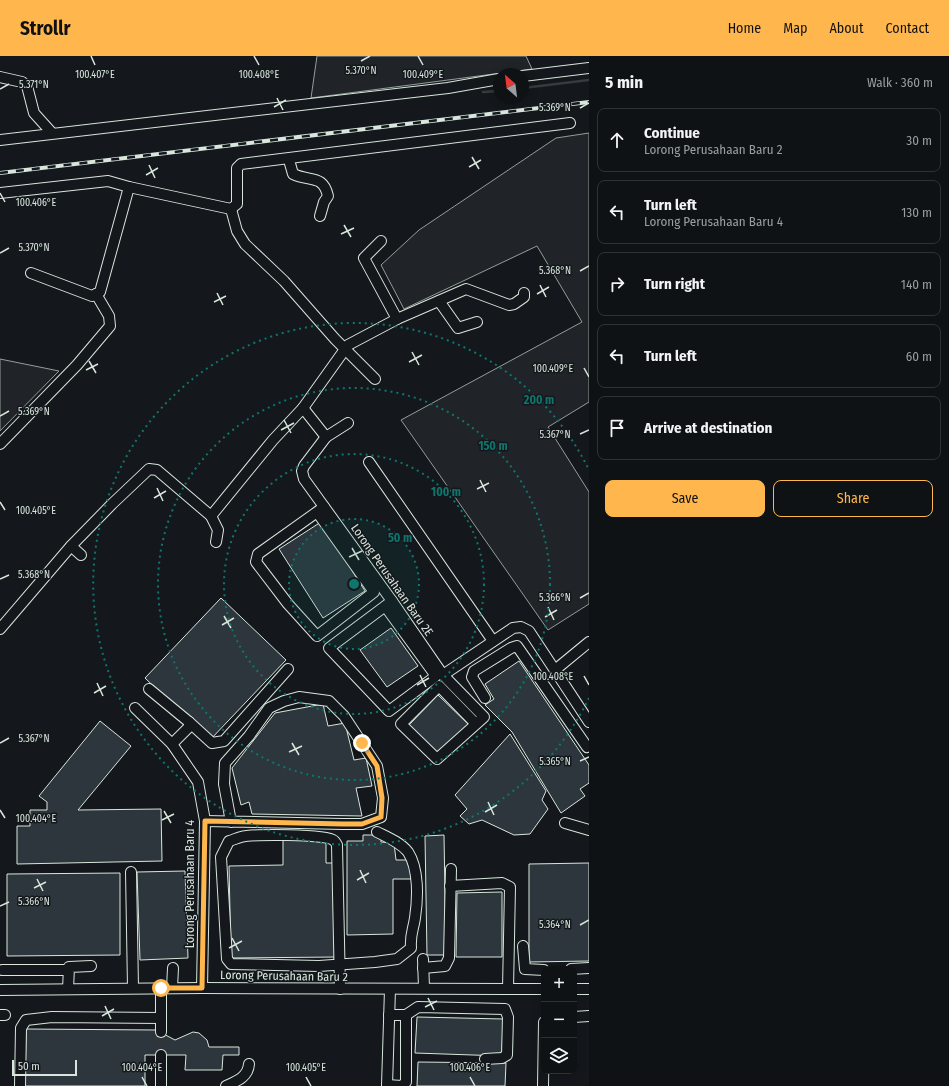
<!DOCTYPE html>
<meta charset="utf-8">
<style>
:root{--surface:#0f1215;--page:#181b1e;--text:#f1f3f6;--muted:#9b9ea0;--line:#2f3234;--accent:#ffb74d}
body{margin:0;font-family:"Fira Sans Condensed",sans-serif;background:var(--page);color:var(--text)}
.controls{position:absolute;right:12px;bottom:12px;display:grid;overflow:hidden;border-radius:8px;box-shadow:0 2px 10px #0003}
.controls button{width:36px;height:36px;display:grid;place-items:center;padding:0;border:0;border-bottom:1px solid var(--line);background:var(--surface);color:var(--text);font:20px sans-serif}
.compass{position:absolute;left:493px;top:12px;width:36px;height:36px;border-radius:50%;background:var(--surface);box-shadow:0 2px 10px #0003;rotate:332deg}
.scale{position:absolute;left:12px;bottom:10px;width:65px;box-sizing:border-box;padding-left:4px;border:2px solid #d8e6dc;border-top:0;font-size:11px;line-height:14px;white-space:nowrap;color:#d8e6dc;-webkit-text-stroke:3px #14181c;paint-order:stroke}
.stop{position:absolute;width:12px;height:12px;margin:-9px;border:3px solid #ffb74d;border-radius:50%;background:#fff}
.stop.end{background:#ffb74d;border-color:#fff;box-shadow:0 1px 4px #0008}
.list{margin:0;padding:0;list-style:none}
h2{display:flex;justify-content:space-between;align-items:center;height:52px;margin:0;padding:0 16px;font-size:17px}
h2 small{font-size:13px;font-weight:400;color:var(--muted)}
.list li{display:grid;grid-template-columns:26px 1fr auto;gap:12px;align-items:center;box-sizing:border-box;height:64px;margin:0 8px 8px;padding:0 8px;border:1px solid var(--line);border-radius:8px}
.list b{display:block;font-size:15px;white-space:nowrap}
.list p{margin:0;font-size:13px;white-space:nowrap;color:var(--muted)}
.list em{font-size:13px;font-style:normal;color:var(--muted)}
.actions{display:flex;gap:8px;padding:12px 16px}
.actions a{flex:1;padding:9px 0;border:1px solid var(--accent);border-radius:8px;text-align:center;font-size:14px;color:var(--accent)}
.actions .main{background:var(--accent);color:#111}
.icon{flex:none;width:22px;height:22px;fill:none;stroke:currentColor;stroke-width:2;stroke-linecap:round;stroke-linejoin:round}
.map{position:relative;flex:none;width:589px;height:1030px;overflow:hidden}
header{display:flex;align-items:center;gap:24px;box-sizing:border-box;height:56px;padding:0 20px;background:var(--accent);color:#111}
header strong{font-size:19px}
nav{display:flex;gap:22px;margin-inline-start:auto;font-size:14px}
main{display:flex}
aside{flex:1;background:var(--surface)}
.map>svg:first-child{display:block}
</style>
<header>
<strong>Strollr</strong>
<nav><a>Home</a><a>Map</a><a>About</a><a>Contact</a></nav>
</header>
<main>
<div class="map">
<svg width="589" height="1030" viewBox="0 0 589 1030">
<rect width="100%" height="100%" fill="#14181c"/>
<g fill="#202428" stroke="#939e99">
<polygon points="317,0 526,0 532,13 311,42"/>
<polygon points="589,77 589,346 548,371 589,436 589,548 548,574 401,364 582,266 537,190 404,253 381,209 419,174 556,82"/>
<polygon points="0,303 59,315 0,375"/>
</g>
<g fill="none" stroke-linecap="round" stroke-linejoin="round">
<g stroke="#363b3e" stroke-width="2.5">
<polyline points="523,32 589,24"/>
<polyline points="483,36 499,35"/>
</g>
</g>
<g fill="#2c363c" stroke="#d8e6dc">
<polygon points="321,466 365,535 323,562 279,493"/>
<polygon points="221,542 286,604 210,684 145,622"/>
<polygon points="391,572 418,610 387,631 360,594"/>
<polygon points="519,605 589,709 589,727 580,733 585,740 561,757 512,676 485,649 494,643 485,628"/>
<polygon points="438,639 468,668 439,698 409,669"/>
<polygon points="323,648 328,670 345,667 354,704 366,702 372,730 356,732 362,760 252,758 249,746 241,749 232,712 275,657"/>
<polygon points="100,665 131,690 78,754 161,753 162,805 17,808 17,770 30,770 30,754 47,754 47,746 39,740"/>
<polygon points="510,678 546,735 542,744 548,753 530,778 514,779 482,764 469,768 460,760 467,753 455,739"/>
<polygon points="363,779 381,779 381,786 394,787 396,804 411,804 411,823 393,823 393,878 347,879 347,785 363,785"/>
<polygon points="444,779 446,899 427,899 425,780"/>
<polygon points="326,783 326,807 334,807 337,901 231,902 229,810 283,809 283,784"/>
<polygon points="589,807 589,905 529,906 529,808"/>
<polygon points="185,815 188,902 140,904 137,816"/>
<polygon points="120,817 120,899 7,900 7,818"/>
<polygon points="502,836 502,901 456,901 457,837"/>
<polygon points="417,961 503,963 502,1000 415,997"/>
<polygon points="26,973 156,974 175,984 193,976 199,977 207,984 209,991 239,991 239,999 223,999 222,1014 185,1014 186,999 145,999 145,1030 25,1030"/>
<polygon points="418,1006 506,1007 505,1030 417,1030"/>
</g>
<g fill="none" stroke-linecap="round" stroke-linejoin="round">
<polyline stroke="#313739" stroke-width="10" stroke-dasharray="10 5" stroke-linecap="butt" points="161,976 161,999"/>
<g stroke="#d8e6dc" stroke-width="12">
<g id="minor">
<polyline points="523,20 589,12"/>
<polyline points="0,21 22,26 27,30 34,57 52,77"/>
<polyline points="0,84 448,32 499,23"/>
<path d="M289 104 293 118C310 126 323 118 328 140L324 146 320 160"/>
<polyline points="0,137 108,125 129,131 231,153 237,148 237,112 241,108 570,67"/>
<polyline points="231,153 237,175 245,188 284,225 335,283 375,323"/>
<polyline points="381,185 364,202 397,263"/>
<polyline points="31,217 92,240 100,236 129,131"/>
<polyline points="439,245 458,272 477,266"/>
<polyline points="303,352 326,381"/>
<polyline points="348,367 326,381 304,410 302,415 304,423 392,545 443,619 484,661 437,703 401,668 439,630 476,668"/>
<polyline points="0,388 77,309 110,270 109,260 96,238"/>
<polyline points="369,406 493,585"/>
<polyline points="317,456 374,536 317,580 288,548 256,506 258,498 317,456 324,451"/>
<polyline points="211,460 273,384 303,352 348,289 397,263 466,233 509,249 514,248 524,241 524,237"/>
<polyline points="71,490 81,499"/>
<polyline points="385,550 436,620 389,655 329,592 392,545"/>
<polyline points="0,573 71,490 112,448 149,413 157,414 211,460 218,474 216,486"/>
<polyline points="555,614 589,586"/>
<polyline points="443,619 513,572 521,571 529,575 589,666"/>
<polyline points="149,633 189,666 189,671 172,688"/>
<polyline points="485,642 472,621 474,615 511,592 517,590 587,691 589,690"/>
<polyline points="135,652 172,688 198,726 205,765 202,932"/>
<polyline points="189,666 212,687 224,685 288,613"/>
<polyline points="205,765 343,768 362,768 381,761 383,742 377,710 344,660 329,645 299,641 284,645 269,652 249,680 225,707 224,728 231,766"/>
<polyline points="565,767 589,774"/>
<polyline points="131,816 133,932"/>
<polyline points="450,830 502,827 510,831 508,933"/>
<polyline points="523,890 525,913 544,914"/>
<polyline points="423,903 424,932"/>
<polyline points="423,912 445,910 449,902 451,813"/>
<polyline points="571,913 589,912"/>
<polyline points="2,914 68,914"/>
<polyline points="161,932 161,976"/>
<polyline points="172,932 173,912"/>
<polyline points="68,933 69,911 91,910"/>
<path d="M340 933 337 789C336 787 335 785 333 784 326 778 252 778 241 781 237 782 233 784 229 785L221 801 227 903 231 908 319 910 375 906 397 903 411 892C410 878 413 875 415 862 418 842 419 813 408 796 400 786 387 781 377 776"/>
<polyline points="574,933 589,933"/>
<polyline points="0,934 202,932 544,933"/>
<polyline points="0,959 5,959"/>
<polyline points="406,959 418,951 505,953 508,961 507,999 502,1002 485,1003"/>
<polyline points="574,961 589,960"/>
<polyline points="161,999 161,1030"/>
<polyline points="387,1029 402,1030 406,1026 406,959 389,959"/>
<polyline points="20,1030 21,972 26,964 52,961 161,962"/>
<path d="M226 1030C237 1025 248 1021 249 1008"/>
<polyline points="387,1030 390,933"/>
<polyline points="543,1030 544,966"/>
</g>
</g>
<use href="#minor" stroke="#14181c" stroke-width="10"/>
<g stroke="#d8e6dc" stroke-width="4">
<polyline id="rail" points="0,117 589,46"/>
</g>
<use href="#rail" stroke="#14181c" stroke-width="2.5" stroke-dasharray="8" stroke-linecap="butt"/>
</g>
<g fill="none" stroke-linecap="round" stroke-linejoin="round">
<polyline stroke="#ffb74d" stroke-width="5" points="161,932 202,932 205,765 343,768 362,768 381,761 382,742 377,710 362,687"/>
</g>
<path fill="none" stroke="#d8e6dc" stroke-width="1.5" d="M91 0 95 9M254 0 259 9M418 0 423 9M361 5 370 0M0 33 9 28M277 42 283 54M274 51 286 44M580 52 589 47M472 101 479 113M149 109 155 122M469 111 481 104M146 119 158 112M0 137 5 146M344 169 351 181M341 178 354 172M0 197 9 192M580 215 589 210M540 229 546 241M217 237 223 249M537 238 549 231M214 246 226 240M412 296 419 309M89 305 96 317M409 306 422 299M584 312 589 321M86 314 98 308M0 360 9 355M284 364 291 377M281 374 294 367M580 378 589 374M480 424 486 436M157 432 163 445M477 433 489 427M154 442 166 435M0 446 5 454M352 492 359 504M349 501 362 495M0 523 9 519M580 542 589 537M548 551 554 564M224 560 231 572M545 561 557 554M222 569 234 562M420 619 426 631M584 620 589 629M97 627 103 640M417 629 429 622M94 637 106 630M0 687 9 682M292 687 299 699M289 696 302 690M580 705 589 701M488 746 494 759M0 754 5 762M164 755 171 767M485 756 497 749M162 764 174 758M360 814 366 827M37 823 43 835M357 824 369 817M34 832 46 826M0 850 9 846M580 869 589 864M232 882 239 895M229 892 242 885M428 942 434 954M105 950 111 963M425 951 437 945M102 960 114 953M142 1021 147 1030M306 1021 311 1030M470 1021 475 1030"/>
<circle cx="354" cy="528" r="65" fill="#0f766e" fill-opacity=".12"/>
<g fill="none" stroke="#0f766e" stroke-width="2" stroke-dasharray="2 4">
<circle cx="354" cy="528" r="65"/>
<circle cx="354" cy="528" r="130"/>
<circle cx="354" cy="528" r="196"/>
<path d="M589 642A261 261 0 1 1 589 414"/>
</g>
<g text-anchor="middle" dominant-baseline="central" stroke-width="3" stroke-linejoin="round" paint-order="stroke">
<g font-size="12" fill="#d8e6dc" stroke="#14181c">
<text transform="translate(392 524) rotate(55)">Lorong Perusahaan Baru 2E</text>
<text transform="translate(190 828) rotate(-90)">Lorong Perusahaan Baru 4</text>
<text transform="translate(284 920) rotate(1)">Lorong Perusahaan Baru 2</text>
</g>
</g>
<g font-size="10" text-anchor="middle" fill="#d8e6dc" stroke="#14181c" stroke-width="3" stroke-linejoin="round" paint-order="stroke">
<text x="361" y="18">5.370°N</text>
<text x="95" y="22">100.407°E</text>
<text x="259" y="22">100.408°E</text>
<text x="423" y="22">100.409°E</text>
<text x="34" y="32">5.371°N</text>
<text x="555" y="55">5.369°N</text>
<text x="36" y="150">100.406°E</text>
<text x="34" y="195">5.370°N</text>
<text x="555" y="218">5.368°N</text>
<text x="553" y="316">100.409°E</text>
<text x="34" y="359">5.369°N</text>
<text x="555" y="382">5.367°N</text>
<text x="36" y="458">100.405°E</text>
<text x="34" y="522">5.368°N</text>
<text x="555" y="545">5.366°N</text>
<text x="553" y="624">100.408°E</text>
<text x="34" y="686">5.367°N</text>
<text x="555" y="709">5.365°N</text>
<text x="36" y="766">100.404°E</text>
<text x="34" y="849">5.366°N</text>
<text x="555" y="872">5.364°N</text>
<text x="142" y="1015">100.404°E</text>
<text x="306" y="1015">100.405°E</text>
<text x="470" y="1015">100.406°E</text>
</g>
<circle cx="354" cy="528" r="6" fill="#0f766e" stroke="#14181c" stroke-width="2"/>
<g font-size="12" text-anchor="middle" font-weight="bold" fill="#0f766e" stroke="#14181c" stroke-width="3" stroke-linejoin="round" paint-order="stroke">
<text x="539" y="348">200 m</text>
<text x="493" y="394">150 m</text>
<text x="446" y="440">100 m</text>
<text x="400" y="486">50 m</text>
</g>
</svg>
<div class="controls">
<button>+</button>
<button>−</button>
<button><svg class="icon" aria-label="layers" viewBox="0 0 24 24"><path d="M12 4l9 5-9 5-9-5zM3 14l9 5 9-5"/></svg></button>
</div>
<svg class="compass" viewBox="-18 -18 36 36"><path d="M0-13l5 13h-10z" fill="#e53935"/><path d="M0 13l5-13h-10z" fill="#9b9ea0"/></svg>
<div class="scale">50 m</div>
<div class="stop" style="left:161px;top:932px"></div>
<div class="stop end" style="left:362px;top:687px"></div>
</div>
<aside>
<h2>5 min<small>Walk · 360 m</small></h2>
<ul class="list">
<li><svg class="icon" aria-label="ahead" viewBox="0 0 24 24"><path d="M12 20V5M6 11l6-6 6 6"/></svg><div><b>Continue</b><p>Lorong Perusahaan Baru 2</p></div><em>30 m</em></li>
<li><svg class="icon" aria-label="left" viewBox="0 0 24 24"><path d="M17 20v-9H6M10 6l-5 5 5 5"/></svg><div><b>Turn left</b><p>Lorong Perusahaan Baru 4</p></div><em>130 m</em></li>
<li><svg class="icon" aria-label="right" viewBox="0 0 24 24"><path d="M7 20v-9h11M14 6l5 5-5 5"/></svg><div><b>Turn right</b></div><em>140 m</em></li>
<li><svg class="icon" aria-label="left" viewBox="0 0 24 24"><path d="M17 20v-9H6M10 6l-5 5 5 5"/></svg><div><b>Turn left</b></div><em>60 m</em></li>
<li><svg class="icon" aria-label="arrive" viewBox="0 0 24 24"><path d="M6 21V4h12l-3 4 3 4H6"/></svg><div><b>Arrive at destination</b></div></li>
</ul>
<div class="actions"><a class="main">Save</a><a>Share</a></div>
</aside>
</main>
